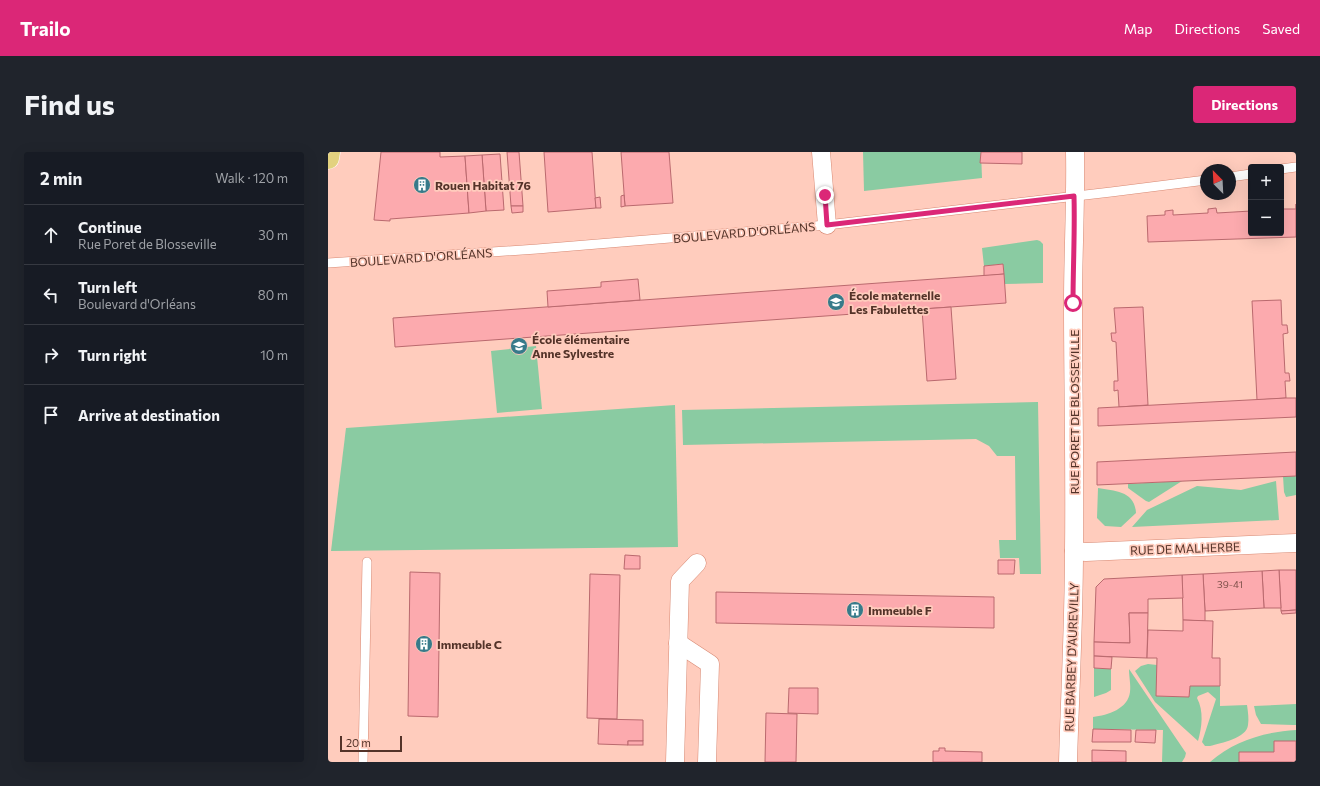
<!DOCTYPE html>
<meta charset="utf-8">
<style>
:root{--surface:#171b24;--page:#20242c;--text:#f1f3f6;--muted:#9ea1a6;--line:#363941;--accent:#db2777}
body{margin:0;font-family:Commissioner,sans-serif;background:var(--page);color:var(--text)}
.controls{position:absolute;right:12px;top:12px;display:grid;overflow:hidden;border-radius:4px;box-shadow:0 4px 16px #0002}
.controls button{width:36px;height:36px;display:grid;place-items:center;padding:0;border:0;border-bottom:1px solid var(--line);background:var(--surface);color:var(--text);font:20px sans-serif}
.compass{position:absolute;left:872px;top:12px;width:36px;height:36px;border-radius:50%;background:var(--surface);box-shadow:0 4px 16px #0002;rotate:336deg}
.scale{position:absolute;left:12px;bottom:10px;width:62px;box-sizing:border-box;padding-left:4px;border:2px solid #543329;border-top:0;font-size:11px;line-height:14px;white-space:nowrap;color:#543329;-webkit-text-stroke:3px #ffccbd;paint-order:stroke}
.stop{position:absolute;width:12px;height:12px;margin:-9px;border:3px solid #db2777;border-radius:50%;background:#fff}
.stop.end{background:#db2777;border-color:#fff;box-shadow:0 1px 4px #0008}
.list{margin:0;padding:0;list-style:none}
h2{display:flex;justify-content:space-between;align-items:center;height:52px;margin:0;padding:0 16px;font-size:17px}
h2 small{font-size:13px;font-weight:400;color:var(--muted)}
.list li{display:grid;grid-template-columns:26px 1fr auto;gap:12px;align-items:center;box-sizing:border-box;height:60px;padding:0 16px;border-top:1px solid var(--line)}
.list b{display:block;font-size:15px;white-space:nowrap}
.list p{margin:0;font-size:13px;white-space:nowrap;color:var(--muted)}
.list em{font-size:13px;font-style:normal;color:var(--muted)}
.icon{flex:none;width:22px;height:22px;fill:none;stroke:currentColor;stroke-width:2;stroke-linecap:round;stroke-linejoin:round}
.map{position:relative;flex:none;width:968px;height:610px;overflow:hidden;border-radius:4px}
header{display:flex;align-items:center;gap:24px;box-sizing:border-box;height:56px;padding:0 20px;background:var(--accent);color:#fff}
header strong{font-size:19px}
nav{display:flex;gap:22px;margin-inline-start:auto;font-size:14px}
.intro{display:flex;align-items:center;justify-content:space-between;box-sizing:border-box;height:96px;padding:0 24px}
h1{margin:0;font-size:28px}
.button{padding:10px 18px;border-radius:4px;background:var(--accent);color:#fff;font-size:14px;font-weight:700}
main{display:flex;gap:24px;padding:0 24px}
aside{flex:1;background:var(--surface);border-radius:4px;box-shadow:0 4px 16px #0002}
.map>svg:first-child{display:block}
</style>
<header>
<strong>Trailo</strong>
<nav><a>Map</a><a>Directions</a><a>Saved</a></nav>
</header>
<div class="intro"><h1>Find us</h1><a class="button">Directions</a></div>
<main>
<aside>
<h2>2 min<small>Walk · 120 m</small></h2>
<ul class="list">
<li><svg class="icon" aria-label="ahead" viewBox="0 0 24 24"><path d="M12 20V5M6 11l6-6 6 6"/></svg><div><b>Continue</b><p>Rue Poret de Blosseville</p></div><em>30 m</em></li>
<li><svg class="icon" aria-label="left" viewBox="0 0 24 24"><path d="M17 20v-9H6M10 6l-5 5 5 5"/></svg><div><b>Turn left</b><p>Boulevard d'Orléans</p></div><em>80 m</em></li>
<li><svg class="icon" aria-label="right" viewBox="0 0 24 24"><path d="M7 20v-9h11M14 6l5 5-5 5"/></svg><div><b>Turn right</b></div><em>10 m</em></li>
<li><svg class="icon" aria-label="arrive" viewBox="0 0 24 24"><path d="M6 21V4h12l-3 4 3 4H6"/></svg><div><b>Arrive at destination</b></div></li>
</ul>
</aside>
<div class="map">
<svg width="968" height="610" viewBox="0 0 968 610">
<rect width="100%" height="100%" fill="#ffccbd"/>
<g fill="#8acba2">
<polygon points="535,0 653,0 654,26 536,39"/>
<polygon points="709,88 712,89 715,92 715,131 676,132 675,112 656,114 654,96"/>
<polygon points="208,194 214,257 169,261 163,199"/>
<polygon points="710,250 713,422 692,422 691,406 672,406 671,388 688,388 687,304 669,304 661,294 648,287 355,293 354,258"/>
<polygon points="347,253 350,395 3,399 18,276"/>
<polygon points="955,324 968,324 968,343 958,345 956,340"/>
<polygon points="854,329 821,350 818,349 800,336 800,332"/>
<polygon points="948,329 951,368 804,375 819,358 869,334 913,338"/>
<path d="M770 336C787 339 807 339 808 361L793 375 777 374 769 366Z"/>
<path d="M820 512 829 513V544L861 545 862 534H892V554L919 553C920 560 921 567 920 573 919 586 893 591 882 594H877L874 590 888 547 880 540 870 544 869 546C876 559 874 575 870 589L827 550 807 519 813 514Z"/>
<polygon points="766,516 783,517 783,538 778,541 766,545"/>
<path d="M801 517 858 601 857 605 854 610H834L835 578 765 577V565C780 563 800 557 802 540 803 533 801 525 801 517Z"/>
<polygon points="968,552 968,573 965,573 933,572 928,563 926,554"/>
<path d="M968 578V589H946V600H911V610H882C906 589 936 580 968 578Z"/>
</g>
<g fill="#fcaaae" stroke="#ba696e">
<polygon points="53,0 112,0 112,5 137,4 141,61 62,67 62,69 46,68"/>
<polygon points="179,0 191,0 195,54 183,54"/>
<polygon points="216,0 264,0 268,56 220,60"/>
<polygon points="293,0 341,0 345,51 297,54"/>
<polygon points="653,0 694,0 694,12 652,11"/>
<polygon points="172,2 176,58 158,59 154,3"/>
<polygon points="154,3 158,59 141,61 137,4"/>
<polygon points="296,43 297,54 293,55 293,44"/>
<polygon points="272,45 273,56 268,56 267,46"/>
<polygon points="968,52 968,85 820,90 819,64 837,63 837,59 845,58 845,63 880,61 880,57 888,56 889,61 923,59 923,81 953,81 953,57 968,57"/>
<polygon points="183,54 195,54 195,60 184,61"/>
<polygon points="675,112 676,122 656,124 656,114"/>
<polygon points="676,122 678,151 67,195 65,166"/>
<polygon points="310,127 312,148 220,155 219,139 273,135 273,130"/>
<polygon points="953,148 954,173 959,173 960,181 955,182 957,221 961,221 962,229 957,229 958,246 929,248 924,149"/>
<polygon points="623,155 628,227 599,229 594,157"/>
<polygon points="815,155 820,253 791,255 790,238 786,239 786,229 790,229 788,190 784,189 783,181 788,181 786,156"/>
<polygon points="958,246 968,246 968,265 770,274 770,256"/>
<polygon points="968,300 968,324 769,333 769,310"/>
<polygon points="297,403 312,404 312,417 296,417"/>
<polygon points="670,408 687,408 686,422 670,422"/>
<polygon points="951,418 968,418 968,458 953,459"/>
<polygon points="951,418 953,456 936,456 934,419"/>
<polygon points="934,419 936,456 877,459 875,422"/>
<polygon points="82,420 112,421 110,565 80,564"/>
<polygon points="262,422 292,423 289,567 259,566"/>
<polygon points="875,422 877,459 877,469 855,468 854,423"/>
<polygon points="854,423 855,446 820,447 820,461 801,461 802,491 766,490 768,435 776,427"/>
<polygon points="388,440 666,445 666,476 388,471"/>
<polygon points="968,458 968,461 954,462 953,459"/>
<polygon points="801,461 820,461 819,506 766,504 766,490 802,491"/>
<polygon points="855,468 885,469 884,506 892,506 892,534 862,534 861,545 828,544 829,506 819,506 820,478 855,479"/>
<polygon points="766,504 784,505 783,517 766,516"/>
<polygon points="461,536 490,536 490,562 460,561"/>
<polygon points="438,561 469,562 468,610 437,610"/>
<polygon points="271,567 315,568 315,589 300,589 300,593 270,592"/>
<polygon points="765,577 803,578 803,590 764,590"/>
<polygon points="808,578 828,578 827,591 807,590"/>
<rect x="300" y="589" width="15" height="4"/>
<polygon points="946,589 968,589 968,610 911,610 911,600 946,600"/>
<polygon points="611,596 617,596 617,599 654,600 654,610 605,610 605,599 611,599"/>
<polygon points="764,598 798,599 798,610 764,610"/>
</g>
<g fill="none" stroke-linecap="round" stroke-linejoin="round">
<g stroke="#d88973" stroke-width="10">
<g id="lane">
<polyline points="953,17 968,15"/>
<polyline points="902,25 923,22"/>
<polyline points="0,111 209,97 499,73 783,40 878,28"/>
<polyline points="35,610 39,410"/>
</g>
</g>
<g stroke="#d88973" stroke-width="19">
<g id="street">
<polyline points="493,0 499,73"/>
<polyline points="746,399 758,400 968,391"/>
<polyline points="350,491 382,512 379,610"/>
<polyline points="347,610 352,429 369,411"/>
<path d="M740 610C742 540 746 469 746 398 747 316 745 233 745 150 745 100 748 50 747 0"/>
</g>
</g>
<g stroke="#fff" stroke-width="23">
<polyline id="primary" points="0,6 1,0"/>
</g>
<use href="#lane" stroke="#fff" stroke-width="9"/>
<use href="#street" stroke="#fff" stroke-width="18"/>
<use href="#primary" stroke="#e3d27f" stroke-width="22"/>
</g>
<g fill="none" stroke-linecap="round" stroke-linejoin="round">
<path stroke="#db2777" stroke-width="5" d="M497 43 499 73 746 44C747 80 745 115 745 151"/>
</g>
<defs>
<g id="building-disc" transform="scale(0.9)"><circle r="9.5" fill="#377a8a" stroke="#ffccbd"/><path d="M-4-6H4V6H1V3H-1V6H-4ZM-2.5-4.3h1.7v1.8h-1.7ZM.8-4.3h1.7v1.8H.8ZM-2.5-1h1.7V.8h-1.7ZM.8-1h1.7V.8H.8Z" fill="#fff"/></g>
<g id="school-disc" transform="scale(0.9)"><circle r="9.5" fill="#377a8a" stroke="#ffccbd"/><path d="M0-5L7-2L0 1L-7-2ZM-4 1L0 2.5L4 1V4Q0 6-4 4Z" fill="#fff"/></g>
</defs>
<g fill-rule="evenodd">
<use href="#building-disc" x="94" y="33"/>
<use href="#school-disc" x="508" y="150"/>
<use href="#school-disc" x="191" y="194"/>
<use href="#building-disc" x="527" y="458"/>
<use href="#building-disc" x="96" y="492"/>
</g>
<g text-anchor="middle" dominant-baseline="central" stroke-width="3.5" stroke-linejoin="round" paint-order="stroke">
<g font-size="10" fill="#7e514a">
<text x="902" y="432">39-41</text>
</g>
<g font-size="12" font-weight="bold" fill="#543329" stroke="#ffccbd" text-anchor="start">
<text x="107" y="33">Rouen Habitat 76</text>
<text x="521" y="143">École maternelle<tspan x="521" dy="14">Les Fabulettes</tspan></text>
<text x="204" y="187">École élémentaire<tspan x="204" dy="14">Anne Sylvestre</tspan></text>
<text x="540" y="458">Immeuble F</text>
<text x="109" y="492">Immeuble C</text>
</g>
<g font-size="12" fill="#543329" stroke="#ffccbd">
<text transform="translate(416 80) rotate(-5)">BOULEVARD D'ORLÉANS</text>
<text transform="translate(93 105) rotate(-4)">BOULEVARD D'ORLÉANS</text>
<text transform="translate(746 260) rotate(-90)">RUE PORET DE BLOSSEVILLE</text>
<text transform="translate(857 396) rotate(-2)">RUE DE MALHERBE</text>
<text transform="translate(743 505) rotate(-88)">RUE BARBEY D'AUREVILLY</text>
</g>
</g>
</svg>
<div class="controls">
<button>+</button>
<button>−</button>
</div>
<svg class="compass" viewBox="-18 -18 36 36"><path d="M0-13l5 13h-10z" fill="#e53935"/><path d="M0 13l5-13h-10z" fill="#9ea1a6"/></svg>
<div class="scale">20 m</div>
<div class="stop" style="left:745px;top:151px"></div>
<div class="stop end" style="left:497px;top:43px"></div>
</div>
</main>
